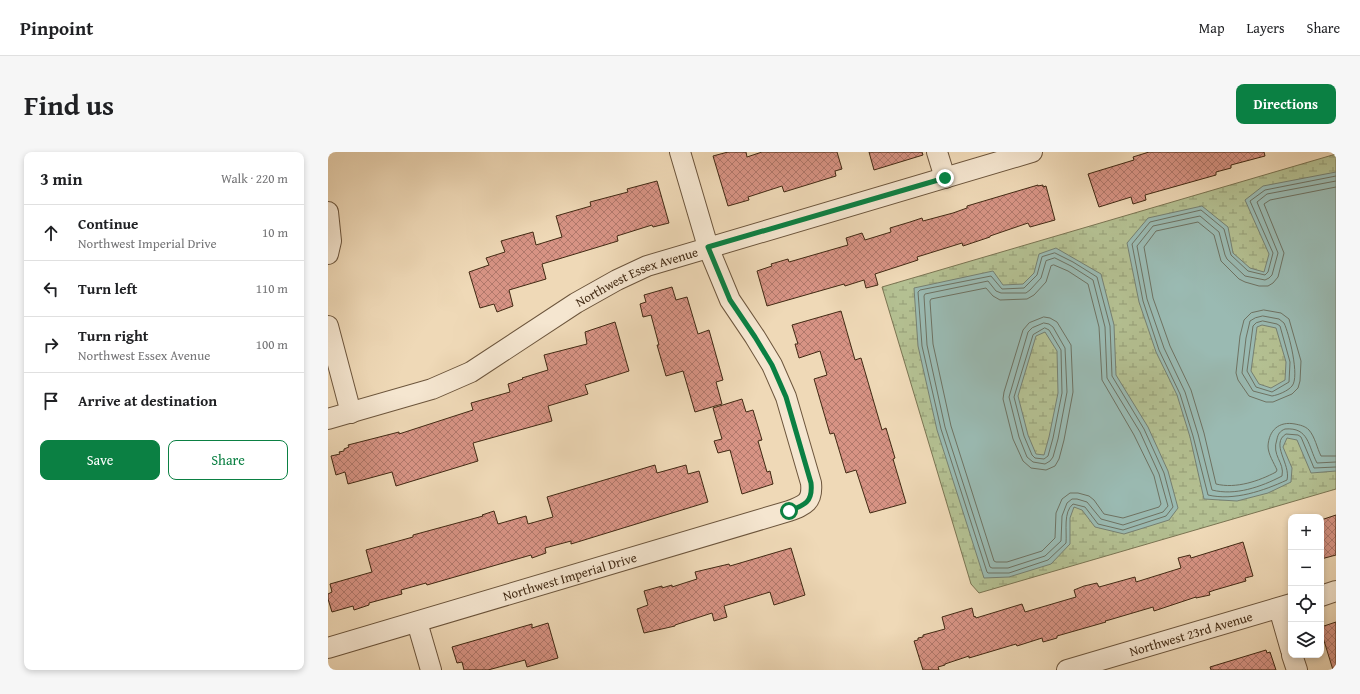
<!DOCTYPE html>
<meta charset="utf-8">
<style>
:root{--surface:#fff;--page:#f6f6f6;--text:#202124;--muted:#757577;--line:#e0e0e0;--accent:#0b8043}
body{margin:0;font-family:"Gentium Book Plus",serif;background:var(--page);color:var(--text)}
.controls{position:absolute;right:12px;bottom:12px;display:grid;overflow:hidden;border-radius:8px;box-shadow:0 2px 6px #0003}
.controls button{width:36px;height:36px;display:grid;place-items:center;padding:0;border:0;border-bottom:1px solid var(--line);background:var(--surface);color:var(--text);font:20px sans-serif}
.stop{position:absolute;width:12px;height:12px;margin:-9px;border:3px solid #0b8043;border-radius:50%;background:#fff}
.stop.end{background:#0b8043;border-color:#fff;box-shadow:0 1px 4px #0008}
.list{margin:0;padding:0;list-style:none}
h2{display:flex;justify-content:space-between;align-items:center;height:52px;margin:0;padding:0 16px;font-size:17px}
h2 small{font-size:13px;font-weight:400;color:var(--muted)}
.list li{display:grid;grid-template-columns:26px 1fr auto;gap:12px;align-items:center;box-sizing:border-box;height:56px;padding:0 16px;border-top:1px solid var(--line)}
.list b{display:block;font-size:15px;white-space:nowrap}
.list p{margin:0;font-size:13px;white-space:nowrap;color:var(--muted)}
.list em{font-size:13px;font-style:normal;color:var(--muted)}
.actions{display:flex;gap:8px;padding:12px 16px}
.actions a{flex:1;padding:9px 0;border:1px solid var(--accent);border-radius:8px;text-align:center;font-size:14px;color:var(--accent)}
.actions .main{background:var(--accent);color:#fff}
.icon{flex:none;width:22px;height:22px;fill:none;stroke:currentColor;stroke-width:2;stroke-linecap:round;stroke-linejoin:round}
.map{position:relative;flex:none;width:1008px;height:518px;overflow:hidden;border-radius:8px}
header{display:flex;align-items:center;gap:24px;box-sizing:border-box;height:56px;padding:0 20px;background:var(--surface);border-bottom:1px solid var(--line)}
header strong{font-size:19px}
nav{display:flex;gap:22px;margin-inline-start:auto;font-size:14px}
.intro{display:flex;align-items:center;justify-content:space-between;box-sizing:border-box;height:96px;padding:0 24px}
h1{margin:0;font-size:28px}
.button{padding:10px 18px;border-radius:8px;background:var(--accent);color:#fff;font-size:14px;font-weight:700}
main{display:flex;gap:24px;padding:0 24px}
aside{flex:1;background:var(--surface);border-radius:8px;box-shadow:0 2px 6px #0003}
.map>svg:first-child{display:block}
</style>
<header>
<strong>Pinpoint</strong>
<nav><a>Map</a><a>Layers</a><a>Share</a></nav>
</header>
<div class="intro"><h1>Find us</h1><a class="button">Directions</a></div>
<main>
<aside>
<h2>3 min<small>Walk · 220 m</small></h2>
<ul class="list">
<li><svg class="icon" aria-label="ahead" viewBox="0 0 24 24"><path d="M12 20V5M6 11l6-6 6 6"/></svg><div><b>Continue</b><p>Northwest Imperial Drive</p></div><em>10 m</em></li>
<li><svg class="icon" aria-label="left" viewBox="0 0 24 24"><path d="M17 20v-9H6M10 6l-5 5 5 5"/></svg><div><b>Turn left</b></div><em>110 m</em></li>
<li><svg class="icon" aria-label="right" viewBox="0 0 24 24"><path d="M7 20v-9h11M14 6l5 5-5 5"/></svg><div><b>Turn right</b><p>Northwest Essex Avenue</p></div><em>100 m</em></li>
<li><svg class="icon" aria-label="arrive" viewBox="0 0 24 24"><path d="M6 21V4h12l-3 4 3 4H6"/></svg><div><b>Arrive at destination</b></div></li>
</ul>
<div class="actions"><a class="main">Save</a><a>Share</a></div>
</aside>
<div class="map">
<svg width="1008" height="518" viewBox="0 0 1008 518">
<defs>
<pattern id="wetland-marsh" width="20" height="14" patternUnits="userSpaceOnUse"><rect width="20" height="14" fill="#b4c092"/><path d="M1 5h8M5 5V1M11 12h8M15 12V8" fill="none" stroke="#949c76"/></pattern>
<pattern id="building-cross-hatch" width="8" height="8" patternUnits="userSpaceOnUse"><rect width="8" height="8" fill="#d79384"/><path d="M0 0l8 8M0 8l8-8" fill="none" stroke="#b0786b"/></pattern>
</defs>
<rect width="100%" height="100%" fill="#efd9b7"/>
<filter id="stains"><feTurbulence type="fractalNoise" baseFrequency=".005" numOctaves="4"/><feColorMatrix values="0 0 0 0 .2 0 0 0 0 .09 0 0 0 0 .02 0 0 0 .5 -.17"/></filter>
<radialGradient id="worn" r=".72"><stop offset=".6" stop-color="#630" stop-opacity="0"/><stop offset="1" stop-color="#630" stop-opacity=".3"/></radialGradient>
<polygon fill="url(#wetland-marsh)" stroke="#7a7452" points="1008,2 1008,337 651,441 643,432 554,135"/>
<g fill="#9abab2" stroke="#768072" fill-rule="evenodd">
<path d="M1008 20V319L983 321 969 288 959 286 955 295 964 316 963 330 940 341 909 349 876 347 862 285 849 243 828 200 811 150 799 91 820 66 874 54 900 75 905 101 922 116 936 120 941 102 917 48 935 34ZM934 173 948 176 958 210 957 228 943 236 931 232 923 219 929 175Z"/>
<path d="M728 96 773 122 786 173 788 223 820 275 840 319 850 356 841 368 796 382 767 375 754 358 746 355 742 366V392L723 412 681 425 656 426 609 278 590 194 586 136 665 119 675 133 695 132 706 121 711 102ZM717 180 729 199 730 241 721 285 716 303 708 302 700 283 690 244 708 184Z"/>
</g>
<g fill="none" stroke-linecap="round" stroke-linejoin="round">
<g stroke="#6e7262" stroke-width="1">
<path d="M1008 24 937 38 922 49 945 101 940 120 937 123 920 119 903 103 896 77 873 58 822 70 804 92 815 149 831 198 852 242 865 284 880 343C906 349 935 339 959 328 963 312 942 292 958 282L970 283 973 285 986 316 1008 315"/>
<path d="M1008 29 939 42 929 50 950 101 944 123 941 126 937 128 917 124 899 107 897 103 891 80 872 64 825 74 809 94 819 147 836 196 857 240 870 282 884 338C907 344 933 335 954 324 957 310 943 304 949 287 950 282 952 279 957 277 981 275 980 294 989 311L1008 310"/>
<path d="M1008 35 942 48 936 52 956 101 950 125 945 131 940 134H931L917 130 911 127 893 109 886 83 870 70 828 79 816 95 825 146 842 194 863 238 876 281 888 332C908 337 931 329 948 320L949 318C946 311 940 302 940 294 941 278 951 269 967 272 972 273 977 274 981 278 987 285 989 296 993 304H1008"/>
<path d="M727 101 745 110 769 125 782 174 784 224 816 277 836 321 845 355 838 364 795 378 770 372 757 355 745 352C735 360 739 379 738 391L720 408 681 421H660L659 420 613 277 594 194 590 140 592 138 663 124 674 137 696 136 709 123 714 105Z"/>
<polygon points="727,106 743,114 765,128 777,175 779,226 812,280 831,322 840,354 835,360 795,373 773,367 759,350 749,347 744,347 739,351 734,364 733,389 717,404 680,416 664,416 662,415 617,275 599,193 596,144 597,142 660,129 668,139 673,141 698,141 702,138 713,126 718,109"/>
<polygon points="726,113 740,119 760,132 771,175 774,228 806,283 826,324 833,352 831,355 795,366 776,362 766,348 761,344 750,341 742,341 734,347 728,361 727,386 714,399 679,410 668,410 666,409 623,274 605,192 602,149 603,147 658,136 665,144 672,148 699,147 706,143 718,130 723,114"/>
<polygon points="936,158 953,161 961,167 973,209 972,229 970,236 964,242 945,250 938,250 921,244 910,228 908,221 912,184 916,168 923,161"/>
<path d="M935 164 951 167 956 171C961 181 972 225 964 234 960 239 950 243 944 244L925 239 914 221 918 186 922 169 927 166Z"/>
<polygon points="716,165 722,166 729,170 743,193 745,240 736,288 731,307 727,314 718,318 703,316 695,309 685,287 675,247 676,240 695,178 701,171"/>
<polygon points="935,169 949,172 952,174 962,210 961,230 944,240 928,235 919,219 925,174 928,171"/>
<polygon points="716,171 721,172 725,175 737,196 739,240 730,287 725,305 722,309 717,312 705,310 699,305 691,285 681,245 700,180 704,176"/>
<polygon points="717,176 721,178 733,198 734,241 725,286 720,304 716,307 707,306 704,303 696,284 686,245 705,183"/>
</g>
</g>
<g fill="url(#building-cross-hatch)" stroke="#412913">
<polygon points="400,0 418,0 419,5 434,0 509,0 514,17 507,19 508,24 456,40 454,34 420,45 421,48 400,54 385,4"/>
<polygon points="541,0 594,0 595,3 546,18"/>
<polygon points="821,0 936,0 937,4 903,13 903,16 888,20 888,23 817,43 818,48 805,52 803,45 771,55 760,22 806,8 805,5"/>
<polygon points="329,29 341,71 325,75 324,73 289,84 290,89 214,112 218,127 181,138 185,154 169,160 166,152 152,156 141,120 161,113 158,106 177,100 173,89 205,80 208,93 234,85 228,64 263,54 262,50 300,40 299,37"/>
<polygon points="710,33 710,34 715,33 715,35 718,34 727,68 702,75 700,71 662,84 662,85 635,94 634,91 589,105 590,108 547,122 550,133 538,136 536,128 517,134 516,132 439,154 429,119 444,114 443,112 460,107 461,110 520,93 518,86 534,81 537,88 563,80 562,76 582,70 594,66 595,69 625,61 639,56 639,54"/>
<polygon points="344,135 348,148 359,145 370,182 381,178 395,228 388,230 394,252 367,260 355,219 338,224 329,193 331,193 323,163 315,165 312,152 318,150 316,143"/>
<polygon points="513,159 527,208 533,206 554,278 558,276 567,306 565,307 578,351 542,361 528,318 518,321 506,281 502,282 486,227 499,223 492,199 471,206 467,192 470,192 464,173"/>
<polygon points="287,170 301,219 257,233 260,242 220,254 224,269 145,291 150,309 68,334 64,320 20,332 17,320 8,323 3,304 12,302 11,300 16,299 16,297 21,295 20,293 71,280 71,282 145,258 143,251 182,240 180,232 195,227 194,226 220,218 216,203 259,192 257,180"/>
<polygon points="414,247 418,260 425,258 434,288 430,289 439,320 442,319 445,332 414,342 402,298 390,301 386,289 394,287 385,256"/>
<polygon points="327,313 329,321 358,313 360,322 371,319 380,350 243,392 243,389 217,396 218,401 204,406 203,403 99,433 98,431 73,438 74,442 41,451 41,453 26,458 25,454 4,460 0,447 0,442 4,440 2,432 44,420 38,398 85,385 85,383 155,364 154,363 166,359 170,372 198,364 200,372 225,365 219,345"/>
<polygon points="1008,363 1008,403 993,407 993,368"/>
<polygon points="915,390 925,424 917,426 918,429 887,438 881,440 882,443 868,446 868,445 826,459 825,455 781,468 777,469 778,470 729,484 729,486 715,490 714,486 689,494 688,492 641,506 641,504 617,512 617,513 610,515 611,518 595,518 586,489 590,488 590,486 595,485 595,483 617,477 614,465 644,456 646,465 647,464 648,466 694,452 697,460 748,445 746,438 756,434 769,431 771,435 807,425 808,430 853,416 850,406 862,403 863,406"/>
<polygon points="463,396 477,443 446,453 442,440 396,454 399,465 386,469 384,461 347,473 347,474 316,481 309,457 320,453 316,439 334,434 334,436 344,433 344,435 369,427 367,420 401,412 402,414"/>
<polygon points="1008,470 1008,517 1005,518 993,479 993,475"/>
<polygon points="220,471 230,506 199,515 197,508 160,518 136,518 134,510 129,511 124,495 204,472 204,476"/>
<polygon points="938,498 939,501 942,500 948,518 883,518 882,515"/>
</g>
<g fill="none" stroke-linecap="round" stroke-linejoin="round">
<g stroke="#6c553c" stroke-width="22">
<g id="minor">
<polyline points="609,0 617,26"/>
<polyline points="0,60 3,89 0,102"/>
<polyline points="0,174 23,261"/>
<path id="s1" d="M0 267 104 237 143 220 248 151 289 128 319 114 704 0"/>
<polyline points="993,444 1008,439"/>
<polyline points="951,456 963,498"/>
<polyline points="89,470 103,518"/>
<path id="s2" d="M0 496 461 359C477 353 485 350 483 331L458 245 444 213 427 185 402 148 380 95 352 0"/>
<polyline points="964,503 969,518"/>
<path id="s3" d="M739 518 963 452"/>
</g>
</g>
<use href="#minor" stroke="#f5e6d0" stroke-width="20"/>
</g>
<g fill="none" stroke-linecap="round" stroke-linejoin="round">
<path stroke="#0b8043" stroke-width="5" d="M461 359C477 353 485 350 483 331L458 245 444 213 427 185 402 148 380 95 617 26"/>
</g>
<g text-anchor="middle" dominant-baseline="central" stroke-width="4" stroke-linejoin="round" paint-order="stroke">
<g font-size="13" fill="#412913" stroke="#f5e6d0">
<text stroke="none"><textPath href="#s1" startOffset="343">Northwest Essex Avenue</textPath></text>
<text stroke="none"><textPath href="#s2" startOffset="252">Northwest Imperial Drive</textPath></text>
<text stroke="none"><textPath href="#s3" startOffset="129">Northwest 23rd Avenue</textPath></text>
</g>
</g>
<rect width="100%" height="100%" filter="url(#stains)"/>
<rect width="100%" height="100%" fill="url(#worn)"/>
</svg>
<div class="controls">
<button>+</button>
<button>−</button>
<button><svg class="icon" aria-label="locate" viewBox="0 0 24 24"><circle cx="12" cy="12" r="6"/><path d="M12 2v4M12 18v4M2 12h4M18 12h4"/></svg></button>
<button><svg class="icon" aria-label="layers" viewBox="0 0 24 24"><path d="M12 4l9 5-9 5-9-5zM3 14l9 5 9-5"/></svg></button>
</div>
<div class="stop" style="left:461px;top:359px"></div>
<div class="stop end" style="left:617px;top:26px"></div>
</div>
</main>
